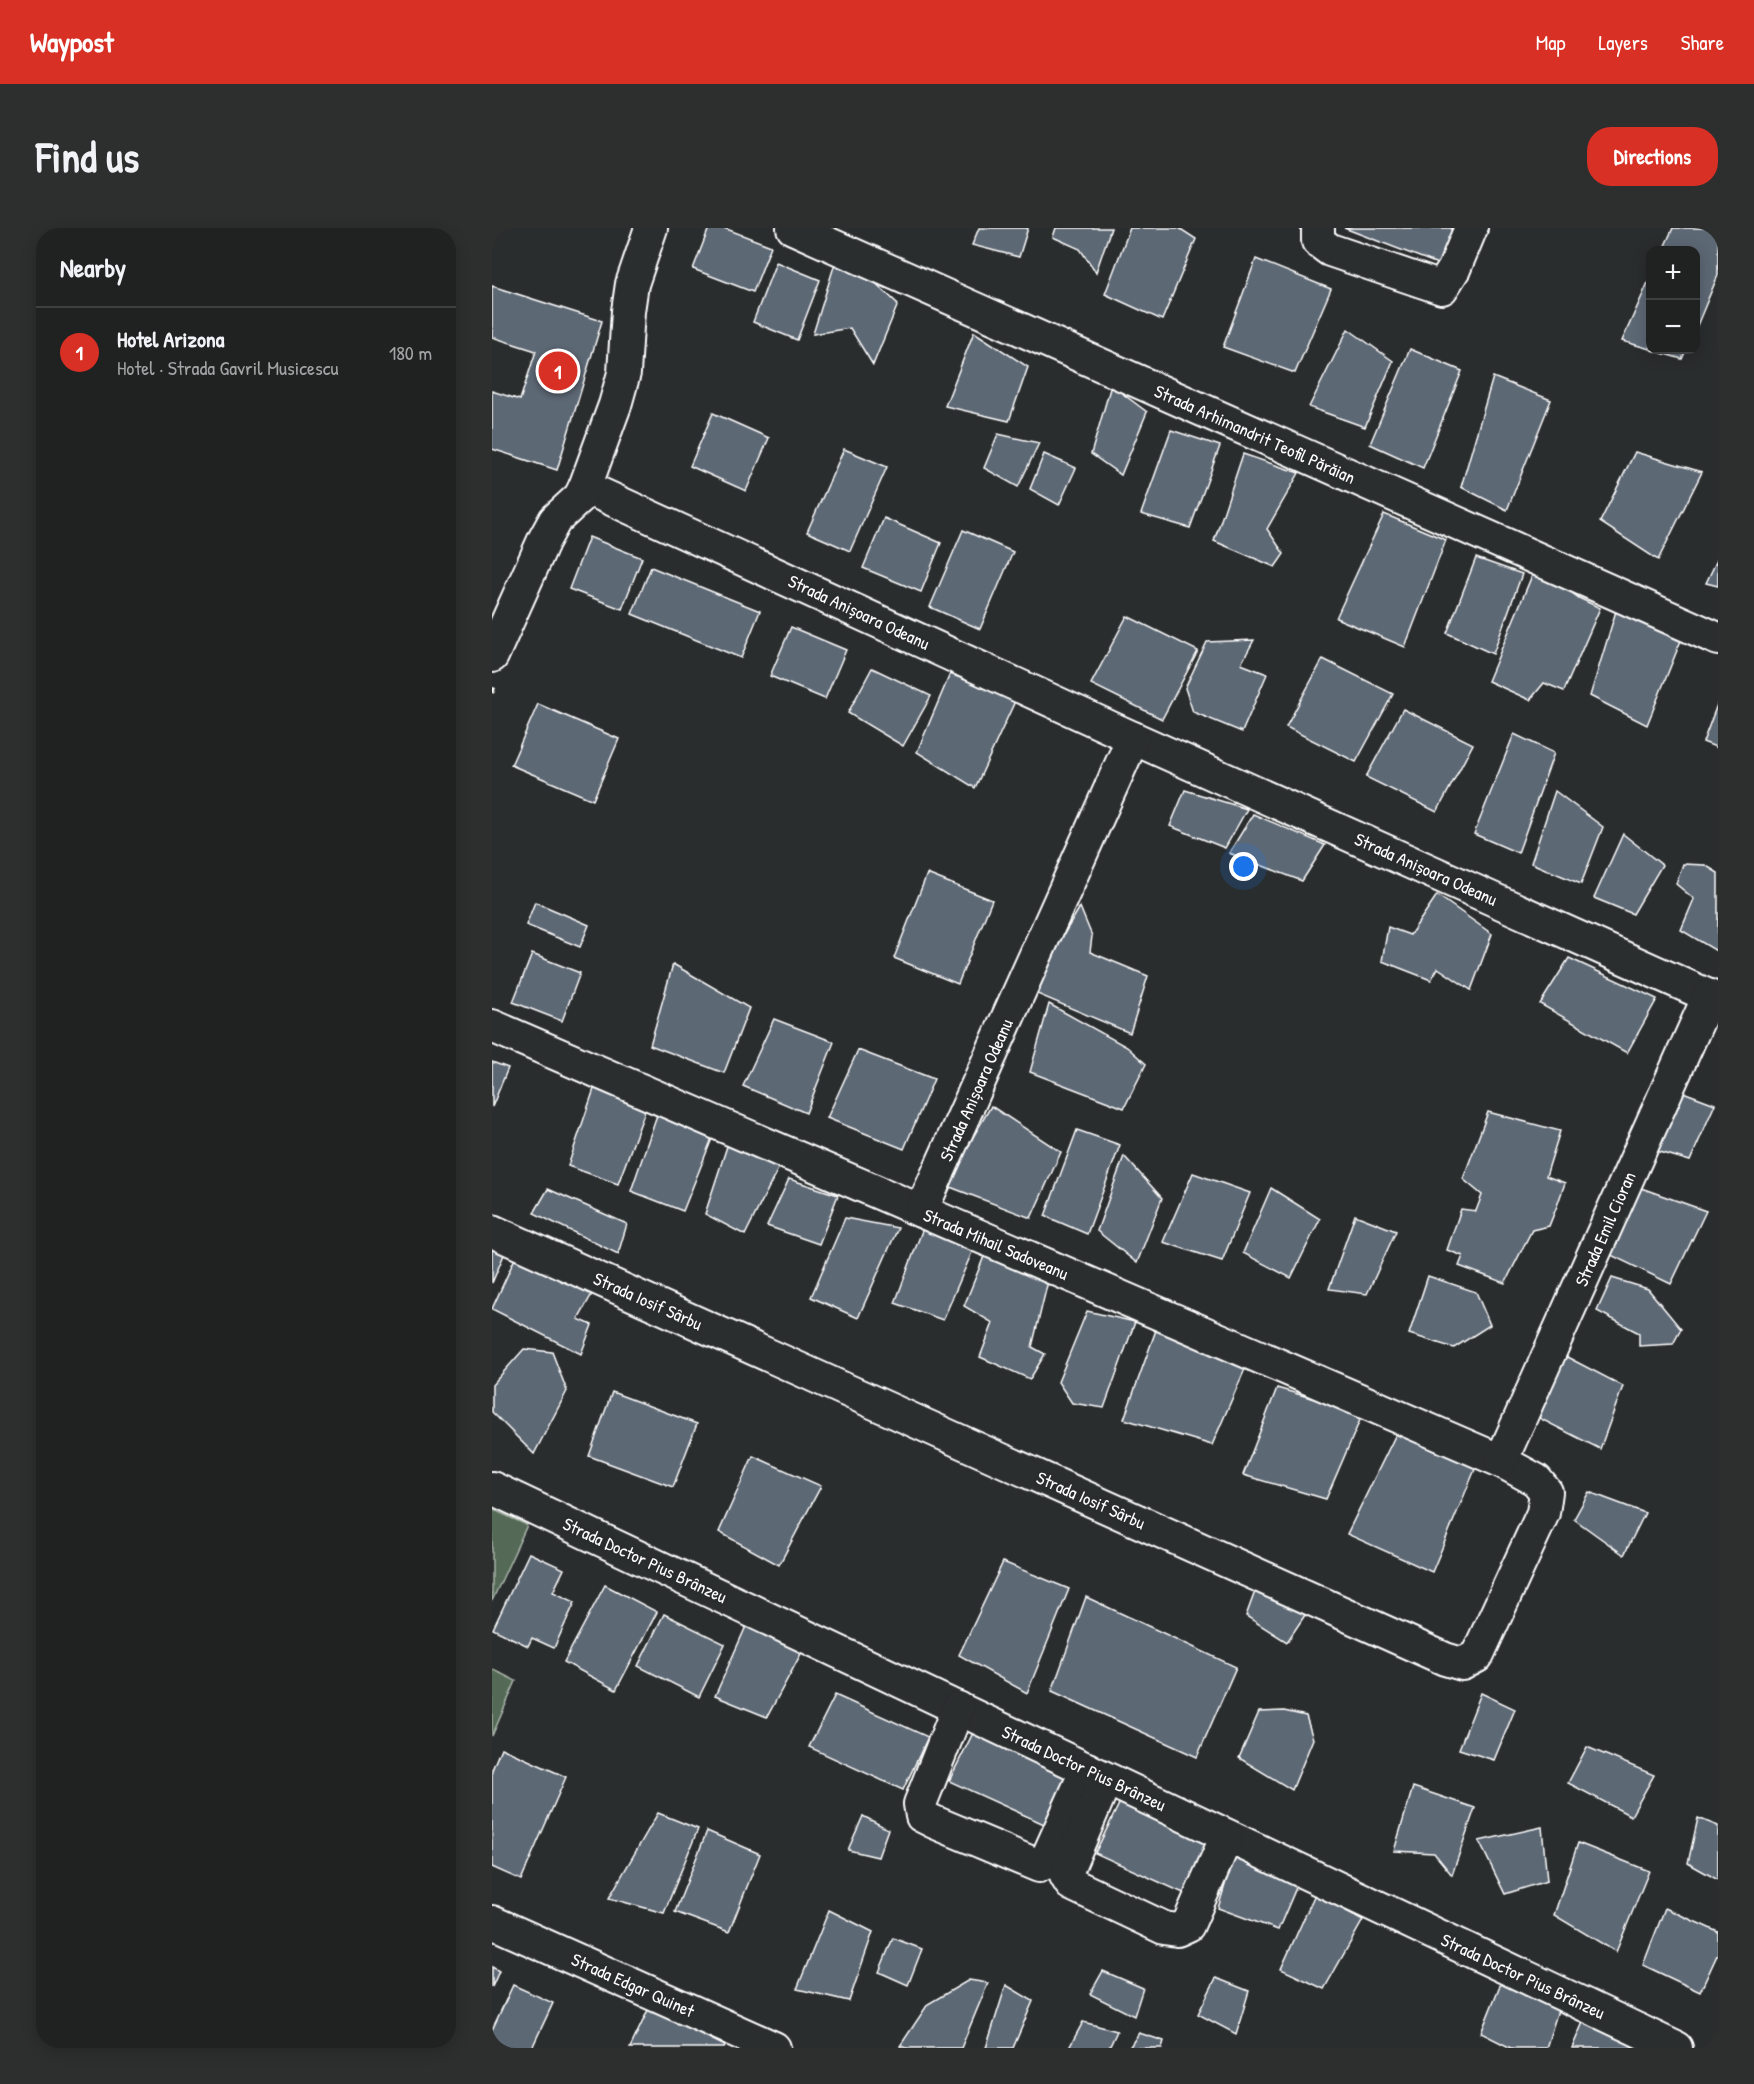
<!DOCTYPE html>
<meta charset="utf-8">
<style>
:root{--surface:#202222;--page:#2d2f2f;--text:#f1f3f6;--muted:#a2a4a5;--line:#3d3f40;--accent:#d93025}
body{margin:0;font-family:"Patrick Hand",sans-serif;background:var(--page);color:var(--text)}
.controls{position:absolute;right:18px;top:18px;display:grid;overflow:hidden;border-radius:12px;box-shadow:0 3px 15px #0003}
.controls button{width:54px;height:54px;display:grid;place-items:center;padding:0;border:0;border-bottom:2px solid var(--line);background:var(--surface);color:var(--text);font:30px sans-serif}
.you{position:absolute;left:752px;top:639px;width:21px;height:21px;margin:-15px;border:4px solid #fff;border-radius:50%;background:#1a73e8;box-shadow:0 0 0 9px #1a73e833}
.badge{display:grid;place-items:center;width:39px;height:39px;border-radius:50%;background:var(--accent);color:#fff;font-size:20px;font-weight:700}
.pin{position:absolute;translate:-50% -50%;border:3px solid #fff;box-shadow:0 2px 6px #0006}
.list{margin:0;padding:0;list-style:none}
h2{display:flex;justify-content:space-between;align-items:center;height:78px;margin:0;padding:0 24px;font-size:26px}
h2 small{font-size:20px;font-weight:400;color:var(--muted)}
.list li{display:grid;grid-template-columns:39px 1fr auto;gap:18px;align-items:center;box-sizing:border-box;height:90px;padding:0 24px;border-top:2px solid var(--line)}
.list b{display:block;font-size:22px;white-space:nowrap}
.list p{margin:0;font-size:20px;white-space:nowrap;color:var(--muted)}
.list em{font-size:20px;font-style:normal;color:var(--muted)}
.map{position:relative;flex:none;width:1226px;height:1820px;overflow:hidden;border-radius:24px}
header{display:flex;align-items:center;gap:36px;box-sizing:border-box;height:84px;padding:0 30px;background:var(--accent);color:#fff}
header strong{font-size:28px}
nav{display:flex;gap:33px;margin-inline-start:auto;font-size:21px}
.intro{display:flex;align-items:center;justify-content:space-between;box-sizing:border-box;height:144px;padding:0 36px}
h1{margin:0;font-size:42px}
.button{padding:15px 27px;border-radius:24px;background:var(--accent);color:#fff;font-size:21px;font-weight:700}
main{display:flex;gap:36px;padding:0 36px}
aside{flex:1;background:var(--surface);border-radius:24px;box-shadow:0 3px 15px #0003}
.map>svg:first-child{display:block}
</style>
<header>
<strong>Waypost</strong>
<nav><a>Map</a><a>Layers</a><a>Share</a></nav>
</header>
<div class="intro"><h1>Find us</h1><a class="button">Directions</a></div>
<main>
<aside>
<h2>Nearby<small></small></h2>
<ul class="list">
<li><span class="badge">1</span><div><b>Hotel Arizona</b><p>Hotel · Strada Gavril Musicescu</p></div><em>180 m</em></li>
</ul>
</aside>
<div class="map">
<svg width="1226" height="1820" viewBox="0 0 1226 1820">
<rect width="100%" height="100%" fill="#2a2d2e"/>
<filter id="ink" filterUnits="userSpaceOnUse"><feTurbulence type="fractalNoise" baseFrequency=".0167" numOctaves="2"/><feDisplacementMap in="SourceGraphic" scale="12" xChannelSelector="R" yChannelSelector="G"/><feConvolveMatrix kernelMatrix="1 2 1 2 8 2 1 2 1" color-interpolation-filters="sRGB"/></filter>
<g filter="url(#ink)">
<g fill="#546b57" stroke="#aab5ab" stroke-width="1.5">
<polygon points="0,1281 35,1297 0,1373"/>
<polygon points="0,1441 24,1453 0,1508"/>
</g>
<g fill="#5d6774" stroke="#fff" stroke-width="1.5">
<polygon points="217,0 232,0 279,18 261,64 201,41"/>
<polygon points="487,0 536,0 527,29 480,17"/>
<polygon points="564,0 619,0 604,44 588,21 561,9"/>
<polygon points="638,0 687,0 704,11 670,92 613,66"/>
<polygon points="852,0 967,0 951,38"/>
<polygon points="1181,0 1217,0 1226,5 1226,47 1204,100 1204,22 1171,22"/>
<polygon points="764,31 839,61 803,145 731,119"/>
<polygon points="284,34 328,52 305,112 261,94"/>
<polygon points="343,35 376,48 406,76 381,137 358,100 321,106"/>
<polygon points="1158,50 1158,121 1130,113"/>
<polygon points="0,58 110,93 65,242 0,221 0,163 28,172 44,123 0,109"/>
<polygon points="856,101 901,133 873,199 817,179"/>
<polygon points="482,104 536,139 517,193 453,178"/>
<polygon points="918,121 970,143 931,240 878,216"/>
<polygon points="1159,122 1194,122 1190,131"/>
<polygon points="1001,149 1059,172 1015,282 969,259"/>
<polygon points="619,157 655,184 629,247 599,226"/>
<polygon points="221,185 277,210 254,263 198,238"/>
<polygon points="679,202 728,218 698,300 649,286"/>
<polygon points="506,206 547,215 526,259 492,240"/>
<polygon points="352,221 395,239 358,323 315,304"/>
<polygon points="1143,224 1210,244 1166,332 1108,294"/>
<polygon points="552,226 584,240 567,277 538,261"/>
<polygon points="751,226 807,245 775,301 792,326 783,339 722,313"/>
<polygon points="892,286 954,312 913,419 844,390"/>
<polygon points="392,290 449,315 429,364 371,340"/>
<polygon points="471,302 521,324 488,401 438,379"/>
<polygon points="97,309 150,330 130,381 77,361"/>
<polygon points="984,330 1030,346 1001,426 955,405"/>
<polygon points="1226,330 1226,358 1214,355"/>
<polygon points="1044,338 1087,370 1108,380 1072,463 1052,455 1038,472 996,453"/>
<polygon points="159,339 268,383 249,430 140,386"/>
<polygon points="1124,383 1190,410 1155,497 1098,468"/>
<polygon points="635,388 706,423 670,491 599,456"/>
<polygon points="299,399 354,422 333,471 278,448"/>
<polygon points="762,412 749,436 775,446 750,504 701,484 693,460 715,414"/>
<polygon points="831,431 901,466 864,534 794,499"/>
<polygon points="380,440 439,468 411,518 356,485"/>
<polygon points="458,446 524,471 483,560 425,524"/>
<polygon points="1226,474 1226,520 1211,514"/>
<polygon points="46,476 127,511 101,572 19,537"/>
<polygon points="911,481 981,516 945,584 874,549"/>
<polygon points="1022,506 1062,525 1026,625 982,606"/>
<polygon points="693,562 755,581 733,620 678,598"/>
<polygon points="1063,563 1111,599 1089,656 1039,635"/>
<polygon points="761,586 833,617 810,653 737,625"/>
<polygon points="1131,606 1170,637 1141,686 1102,670"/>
<polygon points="1191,636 1213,637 1226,645 1226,724 1189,702 1202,671 1184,656"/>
<polygon points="435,646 500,672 466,756 402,730"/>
<polygon points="945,667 1000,706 979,762 946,740 939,752 890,733 896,699 918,707"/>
<polygon points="43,674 97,697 88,719 34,697"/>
<polygon points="588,679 600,708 598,724 656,748 638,805 538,763"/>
<polygon points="40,726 88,745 70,793 21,774"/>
<polygon points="1077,730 1165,771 1135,825 1048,776"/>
<polygon points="181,736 257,780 232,845 158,817"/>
<polygon points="557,776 635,819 654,836 632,880 538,844"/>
<polygon points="282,791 342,814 314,885 251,858"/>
<polygon points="366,822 442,851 412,921 335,890"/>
<polygon points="0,834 16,840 0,879"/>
<polygon points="106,849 157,872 126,956 76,938"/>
<polygon points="1183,861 1223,876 1198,933 1158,921"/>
<polygon points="499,878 569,924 539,990 453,957"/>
<polygon points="167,881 223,903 191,983 139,963"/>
<polygon points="996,884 1068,903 1054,948 1073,955 1065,978 1057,998 1040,1002 1013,1055 967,1038 971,1028 955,1022 969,981 984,983 990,967 971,951"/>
<polygon points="585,902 628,917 595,1006 553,988"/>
<polygon points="238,909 292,929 253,1007 213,986"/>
<polygon points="632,928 670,970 645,1035 605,1003"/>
<polygon points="701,945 758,965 730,1033 671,1014"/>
<polygon points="297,951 346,967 327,1016 275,998"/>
<polygon points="779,960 828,991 799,1050 751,1025"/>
<polygon points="1149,960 1214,983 1179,1056 1119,1027"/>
<polygon points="56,961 135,996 126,1026 42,985"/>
<polygon points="863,987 904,1003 875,1066 837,1061"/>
<polygon points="353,990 406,1000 366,1090 319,1069"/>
<polygon points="434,992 484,1015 451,1092 403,1075"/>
<polygon points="0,1016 14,1022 0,1055"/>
<polygon points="493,1026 557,1049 540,1119 553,1126 538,1151 488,1129 501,1095 472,1078"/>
<polygon points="24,1028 104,1059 86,1091 100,1097 89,1126 0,1081"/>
<polygon points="936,1048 984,1064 998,1097 962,1120 917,1106"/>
<polygon points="1120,1050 1156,1061 1189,1101 1181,1116 1147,1118 1147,1105 1105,1083"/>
<polygon points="595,1083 643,1094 612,1180 580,1175 566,1154"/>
<polygon points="664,1102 756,1134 720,1217 632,1191"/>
<polygon points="32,1121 60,1124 75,1163 42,1226 0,1184 0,1157"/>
<polygon points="1073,1128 1131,1158 1108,1221 1047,1190"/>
<polygon points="785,1160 871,1185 834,1271 751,1247"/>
<polygon points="120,1164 205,1196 181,1259 97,1228"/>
<polygon points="905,1204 984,1239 940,1344 855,1306"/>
<polygon points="261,1228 329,1258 287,1337 227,1304"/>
<polygon points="1097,1264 1153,1285 1132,1327 1082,1291"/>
<polygon points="37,1325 72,1341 61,1364 83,1374 62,1420 40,1410 36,1418 1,1401"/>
<polygon points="511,1334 577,1361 535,1465 467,1427"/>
<polygon points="113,1357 165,1384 124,1462 72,1434"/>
<polygon points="765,1358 817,1381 795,1414 754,1388"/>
<polygon points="594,1369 744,1439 705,1529 560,1463"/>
<polygon points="172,1386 233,1416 207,1469 146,1438"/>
<polygon points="255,1396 312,1420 275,1489 223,1468"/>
<polygon points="989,1465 1023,1481 1002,1532 967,1521"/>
<polygon points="343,1467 436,1509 411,1562 317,1519"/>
<polygon points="792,1483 814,1488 821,1511 800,1562 747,1530 767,1484"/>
<polygon points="483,1501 576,1543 552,1596 457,1553"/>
<polygon points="1095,1519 1162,1547 1139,1588 1076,1555"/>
<polygon points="9,1520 74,1549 29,1652 0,1639 0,1542"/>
<polygon points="921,1559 983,1580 960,1647 942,1625 902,1623"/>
<polygon points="629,1572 722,1615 698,1668 603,1625"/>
<polygon points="166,1585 206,1601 172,1685 117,1670"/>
<polygon points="371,1588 396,1601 386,1629 356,1622"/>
<polygon points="1206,1590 1226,1598 1226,1652 1196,1635"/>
<polygon points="1050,1599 1055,1653 1013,1666 987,1613"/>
<polygon points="215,1603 268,1626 237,1704 183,1684"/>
<polygon points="1086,1615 1157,1643 1124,1724 1062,1687"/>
<polygon points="743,1624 806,1655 786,1702 726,1680"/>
<polygon points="823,1666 871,1692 832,1761 789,1741"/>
<polygon points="1173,1680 1226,1704 1226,1725 1208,1764 1151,1737"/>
<polygon points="337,1682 381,1704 357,1773 305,1761"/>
<polygon points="401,1710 430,1721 416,1757 387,1744"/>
<polygon points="0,1739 7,1743 0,1759"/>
<polygon points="611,1743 651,1760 642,1788 598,1766"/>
<polygon points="1012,1747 1067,1779 1054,1820 1019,1820 989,1805"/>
<polygon points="724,1750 757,1763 744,1806 706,1786"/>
<polygon points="477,1752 496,1755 469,1820 414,1820 408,1818 436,1776"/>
<polygon points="21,1757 61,1775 40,1820 0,1820 0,1802"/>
<polygon points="514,1757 541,1773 521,1820 494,1820"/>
<polygon points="157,1780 233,1818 232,1820 138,1820"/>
<polygon points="1092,1792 1160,1820 1080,1820"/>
<polygon points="591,1794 625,1803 617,1820 577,1820"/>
<polygon points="647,1805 672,1813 670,1820 637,1820"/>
</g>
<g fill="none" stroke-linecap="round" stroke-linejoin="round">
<g stroke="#fff" stroke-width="36">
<g id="minor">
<polyline points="301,0 1226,411"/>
<polyline points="826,0 826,13 838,22 950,60 962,41 979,0"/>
<polyline points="93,259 641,510 1226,772"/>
<polyline points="0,428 52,312 63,292 88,269 93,259 123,177 132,145 136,83 140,56 159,0"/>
<polyline points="0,798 1009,1233 1044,1252 1054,1264 1051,1285 985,1428 970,1436 953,1431 0,1003"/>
<polyline points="429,983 641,510"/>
<polyline points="1009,1233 1217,768"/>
<polyline points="0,1260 1184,1820"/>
<polyline points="466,1480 428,1576 430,1588 442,1594 547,1638 553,1635 595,1541"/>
<polyline points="608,1565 577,1638 574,1648 579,1656 672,1700 685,1702 696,1697 735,1608"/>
<polyline points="0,1694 282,1820"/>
</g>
</g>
<polyline stroke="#fff" stroke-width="4" stroke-dasharray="6 4.5" stroke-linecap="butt" points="0,465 3,457"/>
<use href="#minor" stroke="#2a2d2e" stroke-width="32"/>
</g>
</g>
<g text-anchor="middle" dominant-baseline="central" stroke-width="6" stroke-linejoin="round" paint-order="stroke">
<g font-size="18" fill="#fff" stroke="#2a2d2e">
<text transform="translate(763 206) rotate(24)">Strada Arhimandrit Teofil Părăian</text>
<text transform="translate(367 384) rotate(25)">Strada Anișoara Odeanu</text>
<text transform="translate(934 641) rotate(24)">Strada Anișoara Odeanu</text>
<text transform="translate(484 862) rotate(-66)">Strada Anișoara Odeanu</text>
<text transform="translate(1113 1001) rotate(-66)">Strada Emil Cioran</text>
<text transform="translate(504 1016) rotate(23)">Strada Mihail Sadoveanu</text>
<text transform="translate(156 1073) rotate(24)">Strada Iosif Sârbu</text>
<text transform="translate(599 1272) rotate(24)">Strada Iosif Sârbu</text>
<text transform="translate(153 1332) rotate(25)">Strada Doctor Pius Brânzeu</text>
<text transform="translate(592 1540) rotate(25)">Strada Doctor Pius Brânzeu</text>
<text transform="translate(1031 1748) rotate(25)">Strada Doctor Pius Brânzeu</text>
<text transform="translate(141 1757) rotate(24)">Strada Edgar Quinet</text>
</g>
</g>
</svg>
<div class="controls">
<button>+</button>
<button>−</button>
</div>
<div class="you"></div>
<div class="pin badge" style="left:66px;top:143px">1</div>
</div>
</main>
